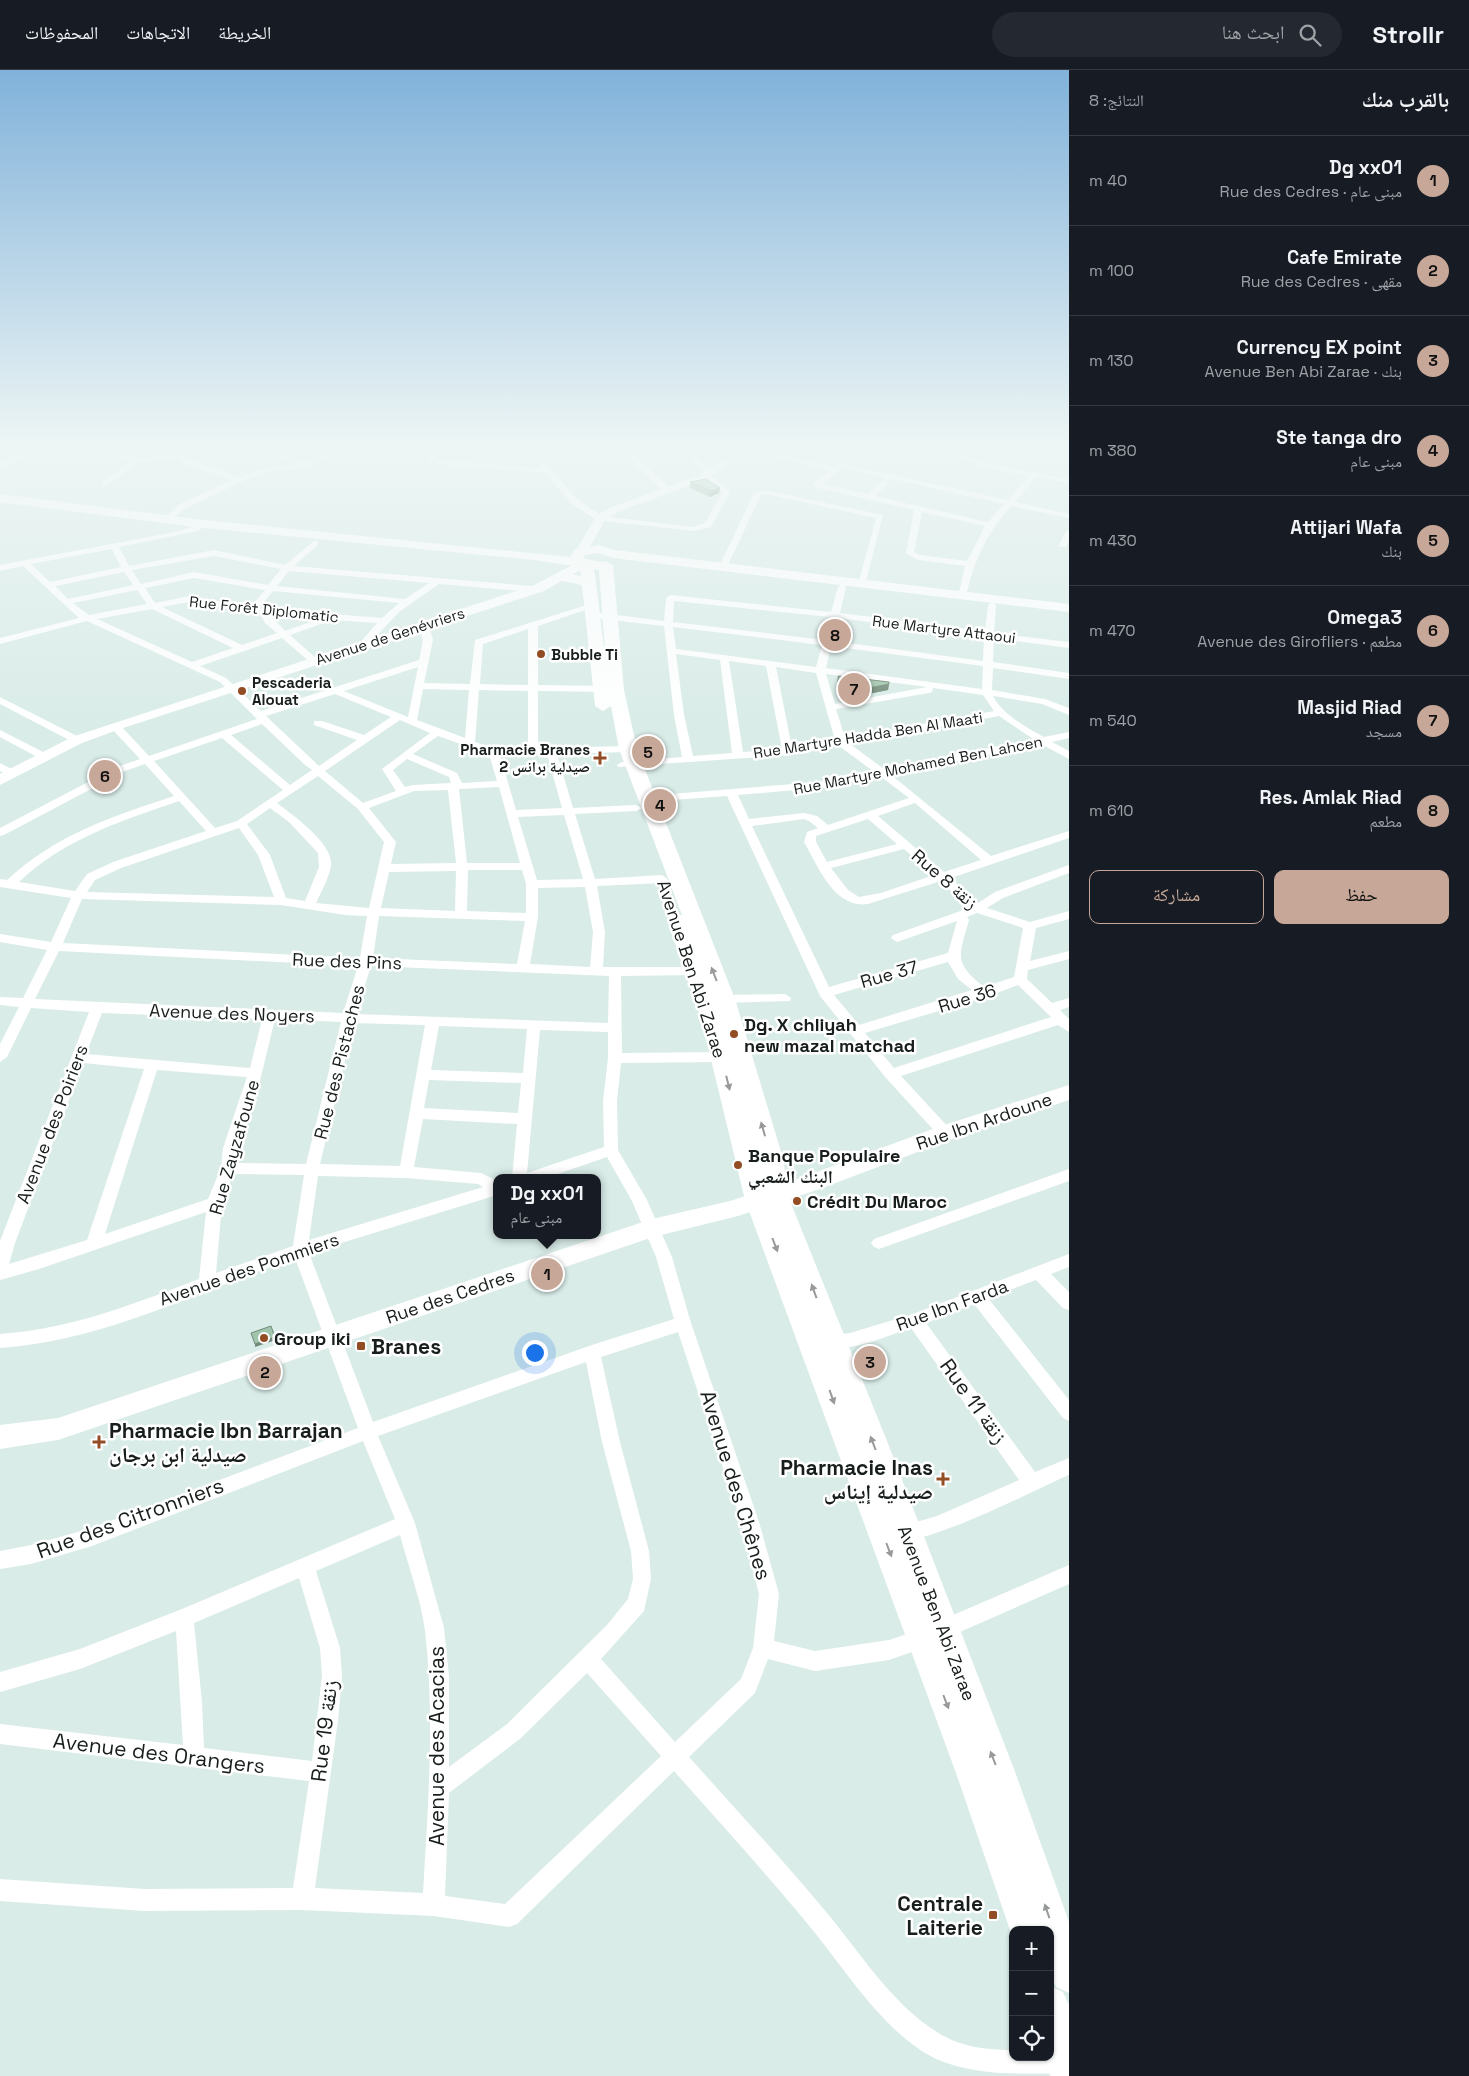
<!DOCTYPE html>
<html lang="ar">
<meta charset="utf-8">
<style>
:root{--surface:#171b24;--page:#242831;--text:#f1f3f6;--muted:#9ea1a6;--line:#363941;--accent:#c7a898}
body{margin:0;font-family:"Space Grotesk","Noto Naskh Arabic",sans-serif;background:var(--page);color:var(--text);direction:rtl}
.controls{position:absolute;right:15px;bottom:15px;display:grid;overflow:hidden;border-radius:10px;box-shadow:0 1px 4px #0004}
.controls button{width:45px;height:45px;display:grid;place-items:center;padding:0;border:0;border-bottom:1px solid var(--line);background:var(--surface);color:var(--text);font:25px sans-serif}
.you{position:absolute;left:534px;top:1282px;width:18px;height:18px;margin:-12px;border:4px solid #fff;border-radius:50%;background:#1a73e8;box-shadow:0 0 0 8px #1a73e833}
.badge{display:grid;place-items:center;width:32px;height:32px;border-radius:50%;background:var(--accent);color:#111;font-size:16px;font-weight:700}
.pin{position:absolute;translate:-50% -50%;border:2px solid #fff;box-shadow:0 1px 5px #0006}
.popup{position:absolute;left:493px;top:1104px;width:108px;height:65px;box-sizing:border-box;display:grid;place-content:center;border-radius:10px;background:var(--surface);filter:drop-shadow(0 1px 4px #0005);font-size:16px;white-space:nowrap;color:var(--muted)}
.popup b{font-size:19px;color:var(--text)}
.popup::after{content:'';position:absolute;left:50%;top:100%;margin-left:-10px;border:10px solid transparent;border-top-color:var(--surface)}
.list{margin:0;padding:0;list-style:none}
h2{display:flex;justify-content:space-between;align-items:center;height:65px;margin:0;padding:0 20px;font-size:21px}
h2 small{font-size:16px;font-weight:400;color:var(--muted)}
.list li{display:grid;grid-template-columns:32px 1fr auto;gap:15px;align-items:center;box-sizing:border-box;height:90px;padding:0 20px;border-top:1px solid var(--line)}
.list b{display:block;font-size:19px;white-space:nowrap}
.list p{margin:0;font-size:16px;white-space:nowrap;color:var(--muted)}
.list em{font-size:16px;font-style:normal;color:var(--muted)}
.actions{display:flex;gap:10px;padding:15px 20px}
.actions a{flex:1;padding:11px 0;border:1px solid var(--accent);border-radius:10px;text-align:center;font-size:18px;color:var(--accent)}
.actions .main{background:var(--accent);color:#111}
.icon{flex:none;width:28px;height:28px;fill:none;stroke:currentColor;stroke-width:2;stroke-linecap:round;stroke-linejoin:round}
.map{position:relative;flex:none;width:1069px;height:2006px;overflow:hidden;direction:ltr}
header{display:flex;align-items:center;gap:30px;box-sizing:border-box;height:70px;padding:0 25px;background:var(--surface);border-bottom:1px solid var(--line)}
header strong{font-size:24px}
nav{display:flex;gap:28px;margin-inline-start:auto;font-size:18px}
.search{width:350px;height:45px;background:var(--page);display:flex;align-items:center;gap:12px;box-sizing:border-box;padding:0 18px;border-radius:28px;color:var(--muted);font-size:19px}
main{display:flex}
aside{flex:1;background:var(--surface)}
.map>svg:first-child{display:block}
</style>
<header>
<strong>Strollr</strong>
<div class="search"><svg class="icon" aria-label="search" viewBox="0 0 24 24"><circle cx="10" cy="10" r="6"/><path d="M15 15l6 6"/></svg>ابحث هنا</div>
<nav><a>الخريطة</a><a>الاتجاهات</a><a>المحفوظات</a></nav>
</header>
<main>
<aside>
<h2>بالقرب منك<small>النتائج: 8</small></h2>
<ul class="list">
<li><span class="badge">1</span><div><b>Dg xx01</b><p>مبنى عام · Rue des Cedres</p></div><em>40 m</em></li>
<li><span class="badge">2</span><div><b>Cafe Emirate</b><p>مقهى · Rue des Cedres</p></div><em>100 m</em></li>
<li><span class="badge">3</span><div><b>Currency EX point</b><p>بنك · Avenue Ben Abi Zarae</p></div><em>130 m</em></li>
<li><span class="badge">4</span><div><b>Ste tanga dro</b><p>مبنى عام</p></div><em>380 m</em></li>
<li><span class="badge">5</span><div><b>Attijari Wafa</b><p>بنك</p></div><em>430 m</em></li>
<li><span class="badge">6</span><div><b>Omega3</b><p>مطعم · Avenue des Girofliers</p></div><em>470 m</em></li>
<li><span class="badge">7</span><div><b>Masjid Riad</b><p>مسجد</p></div><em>540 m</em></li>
<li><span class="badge">8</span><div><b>Res. Amlak Riad</b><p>مطعم</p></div><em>610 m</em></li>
</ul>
<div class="actions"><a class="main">حفظ</a><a>مشاركة</a></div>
</aside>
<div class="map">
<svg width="1069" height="2006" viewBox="0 0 1069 2006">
<rect width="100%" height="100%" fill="#d9ece8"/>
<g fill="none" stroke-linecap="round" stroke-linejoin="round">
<g fill="#fff" fill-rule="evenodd">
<polygon points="100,379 111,379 136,389 205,379 185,387 238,407 272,397 295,394 257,379 268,379 305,392 332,383 336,385 308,397 273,401 247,409 186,438 167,452 164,452 164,448 180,434 232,410 182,393 178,388 137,393 106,416 103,416 103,412 130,392"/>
<path d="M432 379H440L435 388 439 390 542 398 525 379H533L578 430 602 446 693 457 705 453 722 422 701 409V405C711 405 724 414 730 422L711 457 693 461 597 450 572 434 545 403 437 394 427 389Z"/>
<polygon points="620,379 628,379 671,419 671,423 665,423"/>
<polygon points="680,379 688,379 713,401 713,405 707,405"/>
<path d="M746 379H759L833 397 842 394 1008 430 1029 406 987 398 934 379H946L992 394 1069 409V413L1036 407 1015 432 1069 444V448L1011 436C986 464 975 489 966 526L962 529 958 526 965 496 918 490 906 483 914 440 814 417V413L829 401ZM842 398 885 408 868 424 823 414ZM892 409 1004 434 988 452 875 426ZM922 442 985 456 967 491 920 485 914 482Z"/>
<polygon points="765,420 883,445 865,516 858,514 876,448 765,424 761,425 727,497 720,499 719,497 754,423"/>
<path d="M204 452 208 454 198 461 119 477 129 496 214 480 285 495 315 470 318 471V475L294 496 533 516 537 519 533 522 439 514 399 542 365 578 357 576 377 553 332 550 290 565 317 589V593H311L282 568 200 596 226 608 261 641 419 590 423 570 419 556 424 553 429 556 433 570 424 613 470 614 475 570 590 534 597 536 538 556V615L612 616 617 619 612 622 538 621V678L628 676 633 679 628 682 557 684 573 738 636 735 642 738 636 741 575 744 595 809 662 805 668 809 662 813 597 816 605 862 603 897H695L701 901 695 905 621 906 622 983 722 982 729 987 722 992 621 993 617 1031 618 1080 647 1130 672 1187 691 1253 759 1452 779 1524 774 1571 815 1581 889 1570 922 1559 929 1562 932 1569 929 1576 889 1590 815 1601 768 1589 755 1623 689 1687C734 1737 779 1786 822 1837 858 1879 890 1933 937 1962 960 1977 986 1980 1013 1980V1987H1050V1980L1063 1979 1069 1982V2000L1063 2003C1020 2004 976 2006 936 1989 883 1963 844 1897 807 1853 764 1801 719 1752 674 1701L517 1854 509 1857 434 1846 302 1840 145 1841 0 1831V1809L145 1819 293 1818 309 1711 0 1674V1654L183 1675 176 1561 80 1599 0 1622V1602L80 1579 182 1539 395 1449 363 1371 92 1476 31 1494 0 1499V1481L31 1475 92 1458 358 1358 295 1188C199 1221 103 1271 0 1278V1264C71 1259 134 1234 199 1209L206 1142 39 1199 0 1210V1171L89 942 31 938 7 987 0 992V974L19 937 0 935V927L23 928 47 880 0 872V864L51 872 71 828 0 817V809L7 810C57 764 111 747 174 726L145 694 125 701 4 765 0 766V758L117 697 140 689 111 658V654H119L149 686 257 649 220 612 87 551 0 574V568L79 548 23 496 0 501V495L170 463 192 457ZM112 479 121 497 50 512 31 494ZM214 486 281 499 268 515 194 502 141 514 132 500ZM289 501 429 513 405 529 277 516ZM124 502 133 515 68 529 55 516ZM194 508 265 520 251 537 189 526 155 533 145 518ZM137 520 147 534 89 545 73 533ZM273 521 399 533 382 548 259 538ZM189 532 260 543 265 553 277 563 242 575 162 537ZM152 539 233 578 192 592 97 549ZM270 545 274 546 319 549 285 561ZM528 559V615L480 614 483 574ZM418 597 408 647 344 621ZM423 619 469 620 465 668 417 650ZM479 620 528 621V678L495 679 475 672ZM335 624 391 647 364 665 322 651H314V655L357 670 319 696 266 646ZM400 650 430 663 382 699 396 721 363 733 325 701ZM262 654 304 694 312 700 290 715 231 665ZM438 666 489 684 497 711 462 713 457 703 413 684ZM222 668 283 720 237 751 215 758 154 691ZM547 684 562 738 516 740 500 685ZM407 689 449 707 451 713 413 715 405 717 393 700ZM318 706 358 739 384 772 369 838 316 833C321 822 329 808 331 796 334 774 294 746 277 733ZM499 717 520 793H467L459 719ZM448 720 456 793 391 794 396 772 369 738 414 721ZM179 731 206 761 113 792 87 804 75 821 19 812C64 769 121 751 179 731ZM270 738 289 752 318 783 319 797 305 831 286 828 270 785 247 754ZM564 745 583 809 537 810 518 747ZM239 758 258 785 274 827 87 822 95 810 121 798ZM468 800H522L526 814V843L467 841ZM456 801 455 841 381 838 389 802ZM585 817 593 862 590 897 530 894 538 847V818ZM82 829 281 835 345 845 367 846 360 888 63 873ZM379 846 525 851 517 894 373 888ZM59 881 358 896 343 943 35 929ZM371 896 609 906 608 953 356 944ZM102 943 262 949 250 998 86 984ZM275 949 341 952 306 1094 236 1093 237 1078 259 1015ZM354 953 425 955 400 1096 320 1094ZM439 956 527 959 523 1003 431 1000ZM540 960 608 962V988L603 1031 604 1077 527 1103ZM83 993 144 999 87 1170 9 1194 15 1173ZM157 1000 247 1007 223 1078 221 1098 208 1129 105 1164ZM429 1010 521 1013 518 1043 424 1038ZM423 1049 517 1054 512 1108H546L607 1087 632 1131 656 1187 674 1249 592 1275 373 1352 309 1183 497 1125V1111L481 1103 414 1097ZM233 1104 304 1105 293 1176 216 1203 222 1133ZM318 1106 406 1108 478 1114 483 1117 309 1170ZM678 1262 741 1452 759 1524 753 1578 741 1609 675 1672 601 1589 644 1541 651 1509 649 1481 620 1372 601 1287ZM586 1292 602 1372 631 1481 633 1509 628 1529 607 1555 507 1654 449 1697V1606L444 1558 415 1453 378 1366ZM400 1465C408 1496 421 1529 425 1561 435 1647 428 1736 423 1823L315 1818 338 1650 342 1606 340 1578 316 1501ZM299 1508 320 1578 322 1606 312 1691 204 1678 202 1632 194 1553ZM587 1603 661 1686 505 1834 445 1826 449 1723 521 1668Z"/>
<polygon points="1066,461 1069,461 1069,471 1066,477 1060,477 1059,475"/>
<path d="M842 514 846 517 840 543 985 561 988 535 992 532 996 535 994 563 1069 572V578L994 568 993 592 1069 603V609L993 598 992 620 1045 629 1069 638V645L1042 634 993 626C1003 645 1026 657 1044 667L1069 662V668L1052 672 1069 681V689L1041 674 890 704 991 786 1069 761V768L951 808 978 833 995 822 1069 795V803L1003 828 987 838 1030 852 1069 841V849L1036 858 1030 891 1069 881V889L1028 900 1027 909 1052 933 1069 928V937L1060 940 1069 949V962L1058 955 901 1006 950 1059 952 1063 950 1067H940L886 1008 820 926 727 726 646 732 641 729 646 726 819 712 873 701 839 676 788 685 618 697 617 695 622 692 682 687 674 645 664 556 593 548 588 545 593 542 664 551 666 528 670 525 831 542 838 517ZM674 531 830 547 824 570 673 552ZM838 548 984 567 983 591 833 571ZM673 557 822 575 816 597 676 579ZM831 576 983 596 982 619 826 598ZM676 584 720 590 732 683 693 686 684 645ZM729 591 766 596 782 679 743 682ZM776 597 816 603 835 670 792 678ZM826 604 927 617 835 634ZM933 618 983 625 994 641 845 668 836 639 929 623 932 622ZM999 646 1033 669 884 699 850 674ZM880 706 909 728 828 755 817 746 804 743 749 749 738 725 819 718ZM915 733 981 790 944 802 878 746ZM804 749 809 751 818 758 807 762 804 772C818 796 834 839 868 834L941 811 969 838 893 865 891 868 897 872 957 851 948 883 829 917 752 756ZM868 749 897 774 827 792 816 772V766ZM904 779 934 805 881 823 859 827 848 820 831 798ZM977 843 1023 858 1014 907 984 917C953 892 959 886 969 850L967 847ZM948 892 958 909 972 920 859 955 834 925ZM1018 915 1051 947 894 998 865 963 989 926Z"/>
<polygon points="0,627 81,668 82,670 81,672 73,672 0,634"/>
<polygon points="0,660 49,685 50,687 45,690 41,689 0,667"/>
<polygon points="0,693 17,702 17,706 9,706 0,701"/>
<polygon points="785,924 791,928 790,931 724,933 718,929 724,925"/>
<polygon points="1069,1099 1069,1111 879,1179 874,1177 871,1173 874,1169"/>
<path d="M1069 1184V1197L1051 1204 1069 1222V1240L1063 1238 1036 1210 988 1228 1069 1330V1351L1063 1348 974 1234 926 1253 1035 1402 1069 1388V1405C1041 1417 922 1478 899 1469L897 1463 899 1457 937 1446 1019 1410 911 1258C889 1265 848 1284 826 1276L824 1271 826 1266 850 1263 913 1244Z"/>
<polygon points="1069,1495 1069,1514 944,1569 937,1566 934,1559 937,1552"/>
</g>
<g fill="#fff" fill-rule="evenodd">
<polygon points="31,379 45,379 0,400 0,393"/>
<polygon points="738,379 750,379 708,409 617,442 605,450 586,484 582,485 576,481 596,446 609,438 700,405"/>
<polygon points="582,490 586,491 588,494 586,497 544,521 120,659 82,673 0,715 0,704 72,667 534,515"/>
<polygon points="1069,1015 1069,1030 952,1069 817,1120 738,1146 653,1167 58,1370 0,1379 0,1355 58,1348 652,1149 730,1131 801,1108 938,1057"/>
</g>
<g fill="#fff" fill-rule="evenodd">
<path d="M0 424 195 449 570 487 575 479 599 475 615 480 1069 534V542L613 488 598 483 585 485 583 488 601 492 606 491 613 495 624 620 637 679 735 929 782 1085 792 1136 887 1371 1014 1699 1069 1852V1923L1056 1917 1050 1904V1860H1013V1868L1010 1860 956 1703 745 1130 701 948 667 850 670 846 682 845 619 679 611 636 603 641 595 636 582 515 557 510 555 507 562 503 581 506 580 497 534 490 195 457 0 432ZM594 499 599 500 606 595 596 512Z"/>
<polygon points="1050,1916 1063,1922 1069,1935 1069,2006 1050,2006 1045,1987 1050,1987"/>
</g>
</g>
<g fill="#8aa994">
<polygon points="690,412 720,418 719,423 710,427 690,418"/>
<polygon points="838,606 889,614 888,620 843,629 837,612"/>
</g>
<g fill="#718a78">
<polygon points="720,418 719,423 710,427 711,421"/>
<polygon points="889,614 888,620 843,629 844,623"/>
<polygon points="275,1267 276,1270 255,1277 255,1274"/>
</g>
<g fill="#a1c5ac" stroke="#718a78">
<polygon points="706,409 720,418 711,421 690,412"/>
<polygon points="838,606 889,612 889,614 844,623"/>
<polygon points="271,1256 275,1267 255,1274 251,1263"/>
</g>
<defs><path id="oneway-solid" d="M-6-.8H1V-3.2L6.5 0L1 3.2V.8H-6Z" transform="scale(1.25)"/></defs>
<g fill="#979a99">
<use href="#oneway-solid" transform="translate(714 904) rotate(-111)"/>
<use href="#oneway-solid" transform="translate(728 1013) rotate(76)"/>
<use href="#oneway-solid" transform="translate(763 1059) rotate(-106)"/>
<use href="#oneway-solid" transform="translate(775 1175) rotate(69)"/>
<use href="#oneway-solid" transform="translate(814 1221) rotate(-110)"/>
<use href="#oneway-solid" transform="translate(832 1327) rotate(70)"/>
<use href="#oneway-solid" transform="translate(873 1373) rotate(-111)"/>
<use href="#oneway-solid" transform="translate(889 1480) rotate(69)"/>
<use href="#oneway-solid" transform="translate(946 1632) rotate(69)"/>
<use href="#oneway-solid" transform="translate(993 1688) rotate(-111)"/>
<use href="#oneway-solid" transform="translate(1047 1841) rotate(-109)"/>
</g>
<linearGradient id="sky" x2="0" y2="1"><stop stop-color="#81b2da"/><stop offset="0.57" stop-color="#eef6f5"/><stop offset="1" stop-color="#eef6f5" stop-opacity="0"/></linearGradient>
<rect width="1069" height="660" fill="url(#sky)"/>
<g fill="#934d24" stroke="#fff" stroke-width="2">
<circle cx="541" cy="584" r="5"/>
<circle cx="242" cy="621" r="5"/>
<path d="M597.5 680.5h5v5h5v5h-5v5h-5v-5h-5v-5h5z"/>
<circle cx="734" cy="964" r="5"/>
<circle cx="738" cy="1095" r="5"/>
<circle cx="797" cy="1131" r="5"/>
<circle cx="264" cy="1268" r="5"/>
<rect x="356" y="1271" width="10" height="10" rx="2.5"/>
<path d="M96.5 1364.5h5v5h5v5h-5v5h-5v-5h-5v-5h5z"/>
<path d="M940.5 1401.5h5v5h5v5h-5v5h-5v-5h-5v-5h5z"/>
<rect x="988" y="1840" width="10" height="10" rx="2.5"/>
</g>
<g text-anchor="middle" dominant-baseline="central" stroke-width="5" stroke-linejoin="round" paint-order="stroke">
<g font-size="15" fill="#171e1c" stroke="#fff">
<text transform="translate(264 539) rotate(6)">Rue Forêt Diplomatic</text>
<text transform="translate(944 559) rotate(7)">Rue Martyre Attaoui</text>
<text transform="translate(390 566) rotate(-18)">Avenue de Genévriers</text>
<text transform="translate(868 665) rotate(-9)">Rue Martyre Hadda Ben Al Maati</text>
<text transform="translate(918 695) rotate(-11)">Rue Martyre Mohamed Ben Lahcen</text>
</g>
<g font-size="15" font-weight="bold" fill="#171e1c" stroke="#fff" text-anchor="start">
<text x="551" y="584">Bubble Ti</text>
<text x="252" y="612">Pescaderia<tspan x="252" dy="17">Alouat</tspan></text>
<text x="590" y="679" text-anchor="end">Pharmacie Branes<tspan x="590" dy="17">2 صيدلية برانس</tspan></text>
</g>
<g font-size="18" fill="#171e1c" stroke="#fff">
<text transform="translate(945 809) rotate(41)">Rue 8 زنقة</text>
<text transform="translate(347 891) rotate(2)">Rue des Pins</text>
<text transform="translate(692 899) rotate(72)">Avenue Ben Abi Zarae</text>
<text transform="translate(889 904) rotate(-16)">Rue 37</text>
<text transform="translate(967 928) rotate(-17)">Rue 36</text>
<text transform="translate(232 943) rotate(2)">Avenue des Noyers</text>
<text transform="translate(339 992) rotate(-76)">Rue des Pistaches</text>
<text transform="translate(984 1051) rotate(-19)">Rue Ibn Ardoune</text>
<text transform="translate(52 1054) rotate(-69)">Avenue des Poiriers</text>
<text transform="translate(234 1077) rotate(-74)">Rue Zayzafoune</text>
<text transform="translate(249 1199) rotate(-19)">Avenue des Pommiers</text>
<text transform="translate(450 1226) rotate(-19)">Rue des Cedres</text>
<text transform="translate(952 1235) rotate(-20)">Rue Ibn Farda</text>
<text transform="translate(937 1543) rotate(69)">Avenue Ben Abi Zarae</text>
</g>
<g font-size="18" font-weight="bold" fill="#171e1c" stroke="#fff" text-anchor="start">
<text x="744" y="954">Dg. X chliyah<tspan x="744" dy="21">new mazal matchad</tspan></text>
<text x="748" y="1085">Banque Populaire<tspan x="748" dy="21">البنك الشعبي</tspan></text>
<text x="807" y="1131">Crédit Du Maroc</text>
<text x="274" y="1268">Group iki</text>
</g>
<g font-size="21" font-weight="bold" fill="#171e1c" stroke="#fff" text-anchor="start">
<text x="371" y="1276">Branes</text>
<text x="109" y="1360">Pharmacie Ibn Barrajan<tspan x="109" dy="24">صيدلية ابن برجان</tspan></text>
<text x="933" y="1397" text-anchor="end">Pharmacie Inas<tspan x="933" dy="24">صيدلية إيناس</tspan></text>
<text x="983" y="1833" text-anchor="end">Centrale<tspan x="983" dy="24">Laiterie</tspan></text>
</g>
<g font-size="21" fill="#171e1c" stroke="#fff">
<text transform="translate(974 1331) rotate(54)">Rue 11 زنقة</text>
<text transform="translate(736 1415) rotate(73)">Avenue des Chênes</text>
<text transform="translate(130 1448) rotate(-20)">Rue des Citronniers</text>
<text transform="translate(324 1661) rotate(-83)">Rue 19 زنقة</text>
<text transform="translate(436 1676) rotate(-90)">Avenue des Acacias</text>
<text transform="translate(159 1683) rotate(7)">Avenue des Orangers</text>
</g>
</g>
</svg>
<div class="controls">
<button>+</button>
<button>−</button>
<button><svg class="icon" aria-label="locate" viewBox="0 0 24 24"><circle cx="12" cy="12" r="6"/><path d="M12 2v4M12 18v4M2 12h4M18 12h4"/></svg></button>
</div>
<div class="you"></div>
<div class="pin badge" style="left:547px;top:1204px">1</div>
<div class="popup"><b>Dg xx01</b>مبنى عام</div>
<div class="pin badge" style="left:265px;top:1302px">2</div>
<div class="pin badge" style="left:870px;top:1292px">3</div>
<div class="pin badge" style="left:660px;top:735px">4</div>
<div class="pin badge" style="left:648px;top:682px">5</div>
<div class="pin badge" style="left:105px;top:706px">6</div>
<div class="pin badge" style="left:854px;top:619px">7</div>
<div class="pin badge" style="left:835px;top:565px">8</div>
</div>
</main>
